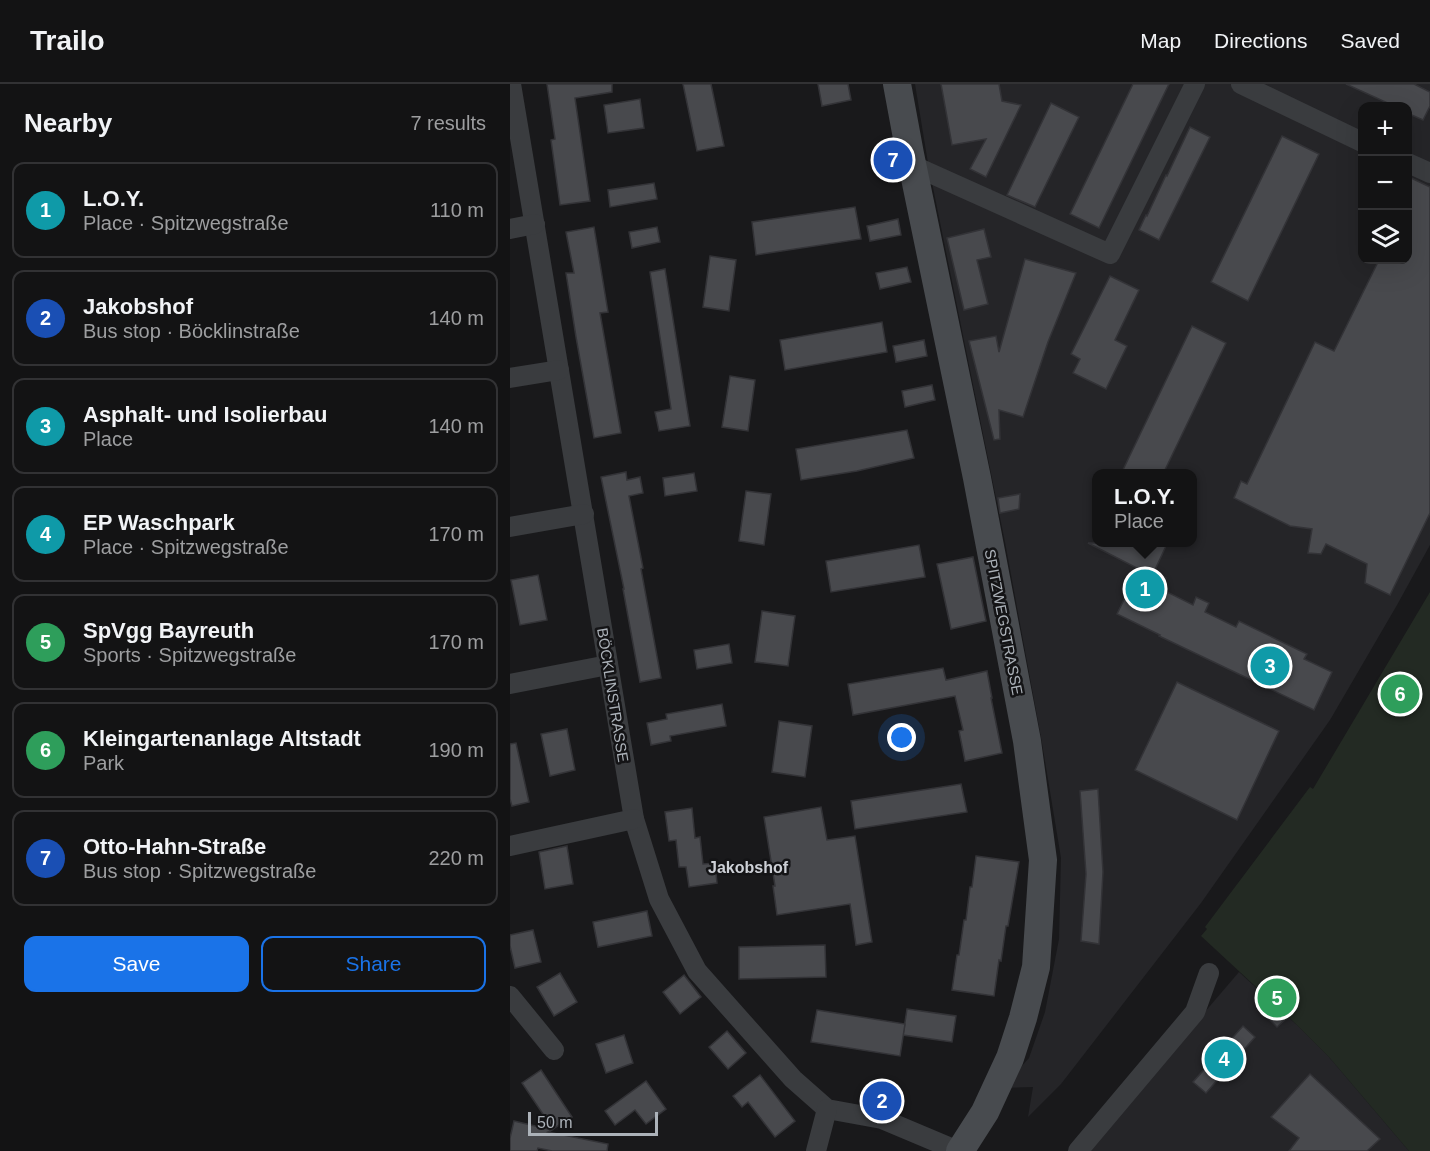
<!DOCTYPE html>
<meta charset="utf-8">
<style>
:root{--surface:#131314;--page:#1c1c1d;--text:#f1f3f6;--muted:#9d9ea0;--line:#323234;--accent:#1a73e8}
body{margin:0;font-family:Helvetica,sans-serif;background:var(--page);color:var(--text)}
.controls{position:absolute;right:18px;top:18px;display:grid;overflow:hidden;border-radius:12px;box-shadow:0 6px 24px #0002}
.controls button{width:54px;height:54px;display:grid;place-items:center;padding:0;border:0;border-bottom:2px solid var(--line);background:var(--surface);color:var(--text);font:30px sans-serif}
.scale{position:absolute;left:18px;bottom:15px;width:130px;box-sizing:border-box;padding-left:6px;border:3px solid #acb2b9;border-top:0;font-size:16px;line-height:21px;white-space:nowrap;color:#acb2b9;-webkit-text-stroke:4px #141416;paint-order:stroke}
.you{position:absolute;left:392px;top:654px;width:21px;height:21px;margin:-15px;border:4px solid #fff;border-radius:50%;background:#1a73e8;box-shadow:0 0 0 9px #1a73e833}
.badge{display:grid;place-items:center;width:39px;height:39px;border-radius:50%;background:var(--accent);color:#fff;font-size:20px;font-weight:700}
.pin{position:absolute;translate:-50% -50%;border:3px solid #fff;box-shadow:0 2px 6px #0006}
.popup{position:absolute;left:582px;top:385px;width:105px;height:78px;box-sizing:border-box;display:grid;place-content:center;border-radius:12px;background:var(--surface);filter:drop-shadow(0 2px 4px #0005);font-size:20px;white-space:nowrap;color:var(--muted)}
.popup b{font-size:22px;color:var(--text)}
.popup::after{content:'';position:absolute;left:50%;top:100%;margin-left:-12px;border:12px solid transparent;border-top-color:var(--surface)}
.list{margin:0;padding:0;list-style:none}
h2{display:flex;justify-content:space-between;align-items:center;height:78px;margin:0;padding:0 24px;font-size:26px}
h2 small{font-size:20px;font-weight:400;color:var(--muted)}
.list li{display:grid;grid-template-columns:39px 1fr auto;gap:18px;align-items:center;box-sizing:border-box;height:96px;margin:0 12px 12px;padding:0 12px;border:2px solid var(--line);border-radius:12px}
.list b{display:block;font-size:22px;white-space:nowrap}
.list p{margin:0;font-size:20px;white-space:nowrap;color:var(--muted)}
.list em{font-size:20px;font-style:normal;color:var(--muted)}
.actions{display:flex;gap:12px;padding:18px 24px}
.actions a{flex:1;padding:14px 0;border:2px solid var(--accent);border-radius:12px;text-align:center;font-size:21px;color:var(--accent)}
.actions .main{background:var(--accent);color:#fff}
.icon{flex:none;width:33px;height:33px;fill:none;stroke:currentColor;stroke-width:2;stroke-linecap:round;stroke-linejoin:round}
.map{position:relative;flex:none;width:920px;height:1067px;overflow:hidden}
header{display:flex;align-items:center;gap:36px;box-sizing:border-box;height:84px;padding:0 30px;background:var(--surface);border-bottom:2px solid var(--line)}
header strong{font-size:28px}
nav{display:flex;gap:33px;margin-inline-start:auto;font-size:21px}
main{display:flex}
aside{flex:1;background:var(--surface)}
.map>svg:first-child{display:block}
</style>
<header>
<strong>Trailo</strong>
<nav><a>Map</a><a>Directions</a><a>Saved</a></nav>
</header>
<main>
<aside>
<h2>Nearby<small>7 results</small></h2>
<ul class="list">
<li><span class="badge" style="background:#0f9aa8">1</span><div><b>L.O.Y.</b><p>Place · Spitzwegstraße</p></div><em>110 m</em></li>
<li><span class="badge" style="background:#1a4fb4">2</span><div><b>Jakobshof</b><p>Bus stop · Böcklinstraße</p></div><em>140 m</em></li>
<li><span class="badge" style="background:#0f9aa8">3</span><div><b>Asphalt- und Isolierbau</b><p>Place</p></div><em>140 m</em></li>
<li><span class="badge" style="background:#0f9aa8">4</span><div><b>EP Waschpark</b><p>Place · Spitzwegstraße</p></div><em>170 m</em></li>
<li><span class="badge" style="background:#2e9e5b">5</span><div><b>SpVgg Bayreuth</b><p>Sports · Spitzwegstraße</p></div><em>170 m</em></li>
<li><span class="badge" style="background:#2e9e5b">6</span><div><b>Kleingartenanlage Altstadt</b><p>Park</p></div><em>190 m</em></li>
<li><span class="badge" style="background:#1a4fb4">7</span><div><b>Otto-Hahn-Straße</b><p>Bus stop · Spitzwegstraße</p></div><em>220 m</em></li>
</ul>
<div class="actions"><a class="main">Save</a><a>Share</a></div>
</aside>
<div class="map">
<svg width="920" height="1067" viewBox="0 0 920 1067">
<rect width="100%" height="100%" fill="#19191b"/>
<g fill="#252528" fill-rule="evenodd">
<path d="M405 0H920V461L887 521 820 636 691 819 551 1000 518 1033 523 1003 492 1004 519 974 535 928 549 855 551 774 532 659 495 458 418 79ZM852 22H898V176H852ZM587 390H683V458H587Z"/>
<polygon points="729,888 787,941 819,973 899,1067 576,1067"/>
</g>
<polygon fill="#232a23" points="920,508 920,1067 899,1067 819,973 787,941 691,852 697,845 695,843 800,703 803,705"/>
<g fill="#48494d" stroke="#333337" stroke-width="1.5">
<polygon points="37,0 102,0 102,8 65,14 80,117 50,121 41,56 45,55"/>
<polygon points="173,0 201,0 214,62 187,67"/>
<polygon points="308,0 338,0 341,16 312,22"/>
<polygon points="431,0 489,0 492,17 511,21 476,93 460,85 476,55 442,61"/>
<polygon points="623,0 659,0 589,144 560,130"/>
<polygon points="836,0 904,0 920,8 920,22 913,36 897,29 897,22 884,22"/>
<polygon points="130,15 134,44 98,49 94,21"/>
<polygon points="541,19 569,33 525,123 497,111"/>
<polygon points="680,43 700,53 649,156 629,146 636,131 637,132 656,91 657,92"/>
<polygon points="772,52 809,70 738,217 701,198"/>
<polygon points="897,92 920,103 920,429 880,511 855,499 857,480 816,460 811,470 798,469 802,445 780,442 724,414 731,397 737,400 805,258 824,267 869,176 897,176"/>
<polygon points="144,99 147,115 100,123 98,106"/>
<polygon points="345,123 351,155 246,171 242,138"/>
<polygon points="388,135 391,151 360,157 357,142"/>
<polygon points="84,143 98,228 90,229 111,349 84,354 66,253 56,189 64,189 56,148"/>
<polygon points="147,143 150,158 122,164 119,148"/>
<polygon points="474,145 481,173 467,176 478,220 454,226 437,154"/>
<polygon points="200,172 226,176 219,227 193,223"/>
<polygon points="515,175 566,189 538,258 513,333 489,326 490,355 484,356 459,257 486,252 489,268"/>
<polygon points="397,183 401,198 370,205 366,189"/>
<polygon points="155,185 180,342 149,347 145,328 161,325 140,188"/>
<polygon points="600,192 629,206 605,256 617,262 596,305 563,289 570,275 561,270"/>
<polygon points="372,238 377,268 275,286 270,256"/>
<polygon points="682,242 716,259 653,390 611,390"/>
<polygon points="414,256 417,272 386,278 383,262"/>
<polygon points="220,292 245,296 238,347 212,343"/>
<polygon points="422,301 425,316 395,323 392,307"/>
<polygon points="397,346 404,374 347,387 291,396 286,365"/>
<polygon points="116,388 117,396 130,393 133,409 119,412 133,484 131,485 151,594 130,598 113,505 114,505 91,393"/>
<polygon points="184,389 187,407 155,412 153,394"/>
<polygon points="236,407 261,410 254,461 229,457"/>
<polygon points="510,410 509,425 490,429 488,414"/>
<polygon points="578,459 648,459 656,462 644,488 656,494 651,505 683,521 686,513 699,519 695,528 726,543 729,537 797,570 794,575 822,588 804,626 649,552 650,551 607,530 629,485"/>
<polygon points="409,461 415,493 321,508 316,477"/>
<polygon points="463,473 476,537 441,545 427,480"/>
<polygon points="28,491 37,536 10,541 1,496"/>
<polygon points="252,527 285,532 278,582 245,578"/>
<polygon points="219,560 222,579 187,585 184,566"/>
<polygon points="433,584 436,596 477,587 482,614 481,614 492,669 455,677 449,647 453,646 445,612 343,631 338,600"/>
<polygon points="667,598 769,647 727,736 625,686"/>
<polygon points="212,620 216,642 160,652 161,657 141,661 137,639 157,635 156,630"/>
<polygon points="269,637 302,642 295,693 262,688"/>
<polygon points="57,645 65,686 40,692 31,650"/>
<polygon points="6,659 19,718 2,722 0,715 0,660"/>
<polygon points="451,700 457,728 345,745 341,717"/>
<polygon points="588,705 593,788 589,860 571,857 576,790 570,707"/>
<polygon points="311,723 317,756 345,752 362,858 346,861 340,820 267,831 263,802 265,802 254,733"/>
<polygon points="182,724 185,754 190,753 193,780 205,779 207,799 179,803 176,783 169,783 166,756 159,757 155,728"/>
<polygon points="57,762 63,800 35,805 29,768"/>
<polygon points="466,772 509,778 498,842 496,842 491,877 489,876 484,912 442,906 447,871 449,871 454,836 456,836 460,803 462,803"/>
<polygon points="137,827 142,852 88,863 83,838"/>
<polygon points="23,846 31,878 5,884 0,862 0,851"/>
<polygon points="315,861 316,893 229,895 229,863"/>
<polygon points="50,889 67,918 44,932 27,903"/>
<polygon points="174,891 191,913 170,930 153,908"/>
<polygon points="767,924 777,934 767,943 757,933"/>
<polygon points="397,925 446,932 442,958 393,951"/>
<polygon points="307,926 395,940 390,972 301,958"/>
<polygon points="733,942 745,953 696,1009 683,998"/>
<polygon points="217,947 236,969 218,985 199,963"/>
<polygon points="114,951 123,979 96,989 86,960"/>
<polygon points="31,986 62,1033 43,1045 12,999"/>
<polygon points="800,990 870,1055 857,1067 779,1067 789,1054 761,1033"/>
<polygon points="250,991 285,1037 265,1053 238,1018 232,1023 223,1012"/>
<polygon points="136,997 156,1025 136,1040 125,1026 105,1041 95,1027"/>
<polygon points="4,1037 42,1046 38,1048 98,1060 97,1067 42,1067 28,1064 27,1067 0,1067 0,1054"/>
</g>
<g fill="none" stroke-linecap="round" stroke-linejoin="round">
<g stroke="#3a3c3f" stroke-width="20">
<polyline points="1,0 124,735 149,815 187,887 283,995 317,1025 372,1035 448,1067"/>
<polyline points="731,0 852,58"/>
<polyline points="898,79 920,89"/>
<polyline points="402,81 600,170 685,0"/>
<polyline points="0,145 25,140"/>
<polyline points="0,294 49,286"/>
<polyline points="0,443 74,430"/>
<polyline points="0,600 98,581"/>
<polyline points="0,762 124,735"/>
<polyline points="0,912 44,966"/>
<polyline points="306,1067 317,1025"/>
<polyline points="568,1067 685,928 699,889"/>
</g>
<polyline stroke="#484b4f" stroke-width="28" points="387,0 400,70 467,394 517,657 533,776 526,883 513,934 500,974 475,1028 450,1067"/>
</g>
<g text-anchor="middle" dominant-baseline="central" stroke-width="5" stroke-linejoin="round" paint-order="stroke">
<g font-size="15" fill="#acb2b9" stroke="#141416">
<text transform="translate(494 538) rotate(79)">SPITZWEGSTRASSE</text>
<text transform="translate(103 611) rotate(81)">BÖCKLINSTRASSE</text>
</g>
<g font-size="16" font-weight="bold" fill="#cdd0d6" stroke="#141416">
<text x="238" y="783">Jakobshof</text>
</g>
</g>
</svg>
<div class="controls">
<button>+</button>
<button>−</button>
<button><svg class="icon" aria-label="layers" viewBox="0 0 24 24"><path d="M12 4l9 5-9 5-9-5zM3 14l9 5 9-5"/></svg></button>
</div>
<div class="scale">50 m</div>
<div class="you"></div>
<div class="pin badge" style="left:635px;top:505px;background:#0f9aa8">1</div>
<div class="popup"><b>L.O.Y.</b>Place</div>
<div class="pin badge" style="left:372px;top:1017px;background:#1a4fb4">2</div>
<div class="pin badge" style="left:760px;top:582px;background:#0f9aa8">3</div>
<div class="pin badge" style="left:714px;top:975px;background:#0f9aa8">4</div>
<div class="pin badge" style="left:767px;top:914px;background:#2e9e5b">5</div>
<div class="pin badge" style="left:890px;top:610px;background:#2e9e5b">6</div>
<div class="pin badge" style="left:383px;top:76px;background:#1a4fb4">7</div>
</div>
</main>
